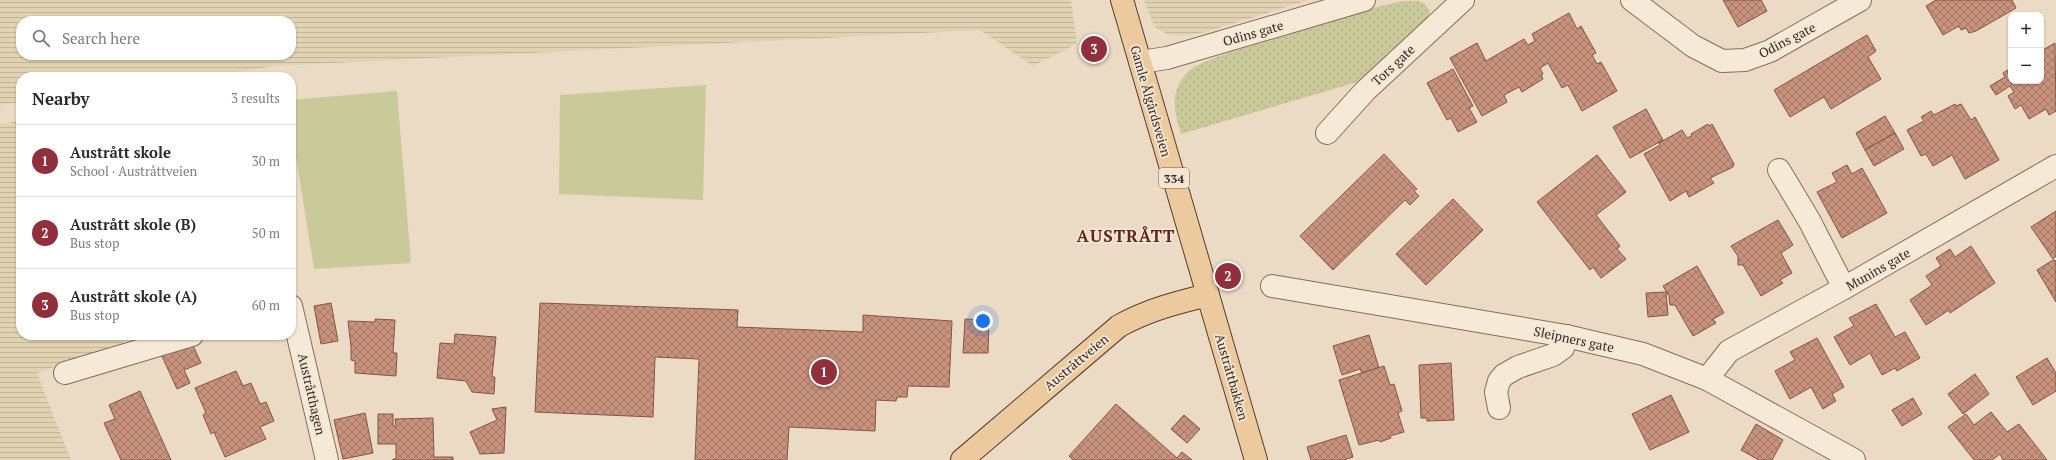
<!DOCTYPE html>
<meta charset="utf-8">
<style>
:root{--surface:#fff;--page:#f2f2f3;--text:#2b2b33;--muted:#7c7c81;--line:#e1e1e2;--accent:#922f3c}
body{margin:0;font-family:"PT Serif",serif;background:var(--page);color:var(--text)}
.controls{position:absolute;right:12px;top:12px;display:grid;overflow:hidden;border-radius:8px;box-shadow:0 1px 3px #0004}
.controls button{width:36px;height:36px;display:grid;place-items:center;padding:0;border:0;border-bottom:1px solid var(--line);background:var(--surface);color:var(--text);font:20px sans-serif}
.you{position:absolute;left:983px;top:321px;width:14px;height:14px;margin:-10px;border:3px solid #fff;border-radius:50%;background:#1a73e8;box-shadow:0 0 0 6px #1a73e833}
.badge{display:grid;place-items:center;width:26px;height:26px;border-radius:50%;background:var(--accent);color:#fff;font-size:13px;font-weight:700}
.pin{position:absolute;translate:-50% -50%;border:2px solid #fff;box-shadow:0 1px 4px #0006}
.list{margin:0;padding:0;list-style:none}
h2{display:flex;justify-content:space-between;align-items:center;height:52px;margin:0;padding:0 16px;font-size:17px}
h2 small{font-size:13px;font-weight:400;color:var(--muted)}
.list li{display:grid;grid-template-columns:26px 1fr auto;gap:12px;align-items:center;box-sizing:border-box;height:72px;padding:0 16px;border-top:1px solid var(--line)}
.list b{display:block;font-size:15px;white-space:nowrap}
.list p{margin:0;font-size:13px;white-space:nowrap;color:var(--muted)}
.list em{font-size:13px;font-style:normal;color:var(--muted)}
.icon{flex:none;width:22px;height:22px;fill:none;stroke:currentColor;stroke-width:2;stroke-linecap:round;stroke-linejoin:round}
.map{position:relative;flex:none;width:2056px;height:460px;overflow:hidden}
.search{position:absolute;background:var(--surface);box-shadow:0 1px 3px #0004;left:16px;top:16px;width:280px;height:44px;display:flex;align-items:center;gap:10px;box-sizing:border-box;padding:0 14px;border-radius:16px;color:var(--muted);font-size:15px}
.panel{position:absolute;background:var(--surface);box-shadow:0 1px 3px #0004;left:16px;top:72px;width:280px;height:268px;border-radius:16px}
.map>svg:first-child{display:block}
</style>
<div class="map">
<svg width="2056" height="460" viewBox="0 0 2056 460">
<defs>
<pattern id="farmland-rules" width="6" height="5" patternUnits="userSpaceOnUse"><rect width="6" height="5" fill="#e1d3b2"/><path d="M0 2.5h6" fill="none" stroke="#c2b599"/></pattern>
<pattern id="grass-dots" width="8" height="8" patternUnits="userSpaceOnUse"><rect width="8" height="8" fill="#c9c999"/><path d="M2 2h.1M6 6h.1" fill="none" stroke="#adad83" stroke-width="1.8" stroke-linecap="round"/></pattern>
<pattern id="building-cross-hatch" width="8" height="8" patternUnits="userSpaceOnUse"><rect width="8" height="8" fill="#c8927c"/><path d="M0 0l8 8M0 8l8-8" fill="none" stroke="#a37765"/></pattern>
</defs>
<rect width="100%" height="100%" fill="#ecdbc4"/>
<g fill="url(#farmland-rules)" fill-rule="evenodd">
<path d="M0 0H1071L1077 44 1033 66 980 30 276 66 201 77H21V102L0 105ZM21 21H291V55H21Z"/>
<polygon points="1144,0 1309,0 1205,32 1186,36 1169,35 1156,28 1151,19"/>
<polygon points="21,121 21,335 143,335 37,373 71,460 0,460 0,124"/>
</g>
<path fill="url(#grass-dots)" d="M1418 1 1425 4 1430 11 1426 22 1364 80 1181 134C1174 111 1169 91 1188 72 1201 58 1263 43 1284 36 1320 25 1357 11 1394 3 1402 1 1410 1 1418 1Z"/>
<g fill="#c9c999">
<polygon points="706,85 703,200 559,194 560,95"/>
<polygon points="397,91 411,263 314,269 291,125 291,100"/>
</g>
<g fill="url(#building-cross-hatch)" stroke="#845443">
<polygon points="1723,0 1761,0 1767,11 1738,27"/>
<polygon points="1936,0 2012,0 2016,8 1976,31 1969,33 1966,28 1961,30 1959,26 1943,35 1926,6"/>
<polygon points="1569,13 1577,29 1581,26 1596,53 1592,55 1597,64 1601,62 1617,91 1582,111 1568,85 1562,88 1548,63 1540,68 1543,74 1541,75 1543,79 1522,92 1519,87 1504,95 1507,102 1482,116 1450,58 1477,43 1486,61 1524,39 1528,45 1535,41 1532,34"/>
<polygon points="1867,35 1876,51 1868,57 1881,79 1831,109 1824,97 1790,117 1774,90"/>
<polygon points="2055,43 2056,111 2049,115 2046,109 2029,119 2021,105 2015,109 2008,96 2014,92 2010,86 1996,95 1990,86 2005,77 2003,73 2011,68 2011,81 2041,81 2041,51"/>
<polygon points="1453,69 1473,106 1469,108 1477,122 1458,132 1451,118 1447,120 1427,83"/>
<polygon points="1955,104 1956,106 1961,104 1971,120 1975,117 1999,160 1965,179 1952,155 1933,166 1926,154 1921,156 1907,130 1924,121 1921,117 1931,111 1934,115"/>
<polygon points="1646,109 1663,140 1630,158 1613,127"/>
<polygon points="1885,116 1895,133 1865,150 1856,133"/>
<polygon points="1708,124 1709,126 1712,124 1734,164 1733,167 1710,178 1714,183 1689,197 1686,191 1670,201 1644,154 1660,145 1659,143 1682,130 1687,138 1692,136 1691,134"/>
<polygon points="1895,133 1904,149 1874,166 1865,150"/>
<polygon points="1384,154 1417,189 1414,191 1419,196 1410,205 1405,200 1333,270 1300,236"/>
<polygon points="1597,155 1626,192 1596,215 1620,246 1617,249 1626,259 1601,278 1593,267 1590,270 1537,202"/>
<polygon points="1847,165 1852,174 1862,168 1887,213 1842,238 1817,192 1837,182 1832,173"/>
<polygon points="1453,199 1483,230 1426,285 1396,254"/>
<polygon points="2056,211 2056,256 2053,259 2031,227"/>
<polygon points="1778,220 1793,245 1781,253 1792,273 1780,280 1783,283 1761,296 1743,265 1738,265 1738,256 1731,246"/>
<polygon points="1971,246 1995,283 1950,313 1949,310 1926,325 1910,300 1932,285 1926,276 1941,266 1936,258 1950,249 1955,257"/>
<polygon points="2053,260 2056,261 2056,302 2037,270"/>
<polygon points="1697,266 1724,313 1713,319 1716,323 1693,336 1675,305 1670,305 1669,296 1663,286"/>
<polygon points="1666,292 1668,315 1648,317 1646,293"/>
<polygon points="331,303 338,341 321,344 314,306"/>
<polygon points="540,303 738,310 737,327 863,332 863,315 952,321 949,387 908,386 907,397 897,397 896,401 876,400 875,431 789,427 787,460 695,460 699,359 655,357 653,417 535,412"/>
<polygon points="1876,304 1895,337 1905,332 1920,358 1897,371 1895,368 1882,375 1870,353 1850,365 1834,337 1854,326 1849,318"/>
<polygon points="375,319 395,320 393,353 397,353 396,376 355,373 355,361 351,360 351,347 348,321 375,322"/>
<polygon points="965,319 989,320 988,353 963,353"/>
<polygon points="455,334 496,337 492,377 495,377 494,394 472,392 466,381 437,378 440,343 454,344"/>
<polygon points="1369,335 1379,368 1362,373 1360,369 1342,375 1333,346"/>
<polygon points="1817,338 1844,387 1832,394 1836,401 1823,409 1811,387 1790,399 1775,371 1795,360 1790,352"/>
<polygon points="191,341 201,363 184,370 190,383 177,389 161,354"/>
<polygon points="2047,358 2056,373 2056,391 2033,405 2016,377"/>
<polygon points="1451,363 1454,420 1427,421 1427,418 1421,418 1419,365"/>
<polygon points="1384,366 1390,385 1394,384 1402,411 1398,413 1404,432 1390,436 1391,438 1380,442 1379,440 1359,445 1339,380"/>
<polygon points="236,371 243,386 251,383 260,404 266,402 274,421 260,427 266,439 225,457 214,432 211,434 203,415 206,413 195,388"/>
<polygon points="1975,374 1989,394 1963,414 1948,394"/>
<polygon points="140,391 171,460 121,460 104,423 115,419 109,405"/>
<polygon points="1671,395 1689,432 1650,450 1632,414"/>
<polygon points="1913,398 1922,414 1902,426 1892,410"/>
<polygon points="1116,404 1177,458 1182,452 1192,460 1073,460 1069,456"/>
<polygon points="506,407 504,453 480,454 470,432 497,420 492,409"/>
<polygon points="1991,412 2007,432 2019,424 2047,460 2003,460 2000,454 1992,460 1974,460 1948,427 1966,414 1974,425"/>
<polygon points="365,413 373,453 343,459 334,420"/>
<polygon points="378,414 393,414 393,426 396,426 395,419 433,418 434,457 453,457 453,460 392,460 396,458 396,444 378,444"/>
<polygon points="1184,415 1200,429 1187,443 1171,429"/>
<polygon points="1756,424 1783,440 1772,460 1759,460 1741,450"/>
<polygon points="1346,435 1353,457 1343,460 1311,460 1307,447"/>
</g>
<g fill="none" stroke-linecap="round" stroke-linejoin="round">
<g stroke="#866c5c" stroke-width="24">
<g id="minor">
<polyline points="1632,0 1693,46 1722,61 1745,60 1770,51 1860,0"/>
<polyline points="1140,62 1167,58 1364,0"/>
<polyline points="1327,133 1365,91 1463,0"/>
<polyline points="1779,170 1809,220 1844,288"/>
<polyline points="1272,286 1566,336 1643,354 1707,379 1854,460"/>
<polyline points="291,306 327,460"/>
<polyline points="65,373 192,335"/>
<polyline points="1707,379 1729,351 1844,288 2056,166"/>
<polyline points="1499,408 1496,392 1499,381 1504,375 1518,367 1553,355 1563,348 1566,336"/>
</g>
</g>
<g stroke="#543c30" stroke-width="24">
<g id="major">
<polyline points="1122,0 1256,460"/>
<path d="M962 460 1119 326C1148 310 1175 303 1208 295"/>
</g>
</g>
<use href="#minor" stroke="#f7e9d7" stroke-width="22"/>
<use href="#major" stroke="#edca9e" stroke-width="22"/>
</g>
<g text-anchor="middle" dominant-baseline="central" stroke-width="3.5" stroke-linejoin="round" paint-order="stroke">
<rect fill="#f4e6d4" stroke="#6f6055" stroke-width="1" x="1159" y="168" width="30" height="20" rx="3"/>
<g font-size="12" font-weight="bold" fill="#36271f">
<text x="1174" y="178">334</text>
</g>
<g font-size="13" fill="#36271f" stroke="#f4e6d4">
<text transform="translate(1253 33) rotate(-16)">Odins gate</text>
<text transform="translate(1787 40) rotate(-27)">Odins gate</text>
<text transform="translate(1393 65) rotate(-43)">Tors gate</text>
<text transform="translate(1151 101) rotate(74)">Gamle Ålgårdsveien</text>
<text transform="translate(1878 269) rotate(-30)">Munins gate</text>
<text transform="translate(1574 339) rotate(12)">Sleipners gate</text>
<text transform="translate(1076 362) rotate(-40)">Austråttveien</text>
<text transform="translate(1232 377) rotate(74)">Austråttbakken</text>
<text transform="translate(312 394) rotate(77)">Austråtthagen</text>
</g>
<g font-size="17" font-weight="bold" letter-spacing="1" fill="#612520" stroke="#f4e6d4">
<text x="1126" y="235">AUSTRÅTT</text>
</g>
</g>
</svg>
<div class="controls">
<button>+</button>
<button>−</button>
</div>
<div class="you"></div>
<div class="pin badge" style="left:824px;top:372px">1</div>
<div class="pin badge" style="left:1228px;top:276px">2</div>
<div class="pin badge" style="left:1094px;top:49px">3</div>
<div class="search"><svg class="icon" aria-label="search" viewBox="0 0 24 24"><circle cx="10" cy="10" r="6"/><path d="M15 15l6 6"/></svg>Search here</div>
<section class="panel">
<h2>Nearby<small>3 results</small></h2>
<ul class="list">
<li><span class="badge">1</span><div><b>Austrått skole</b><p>School · Austråttveien</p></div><em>30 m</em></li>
<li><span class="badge">2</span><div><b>Austrått skole (B)</b><p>Bus stop</p></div><em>50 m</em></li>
<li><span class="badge">3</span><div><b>Austrått skole (A)</b><p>Bus stop</p></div><em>60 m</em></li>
</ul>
</section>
</div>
